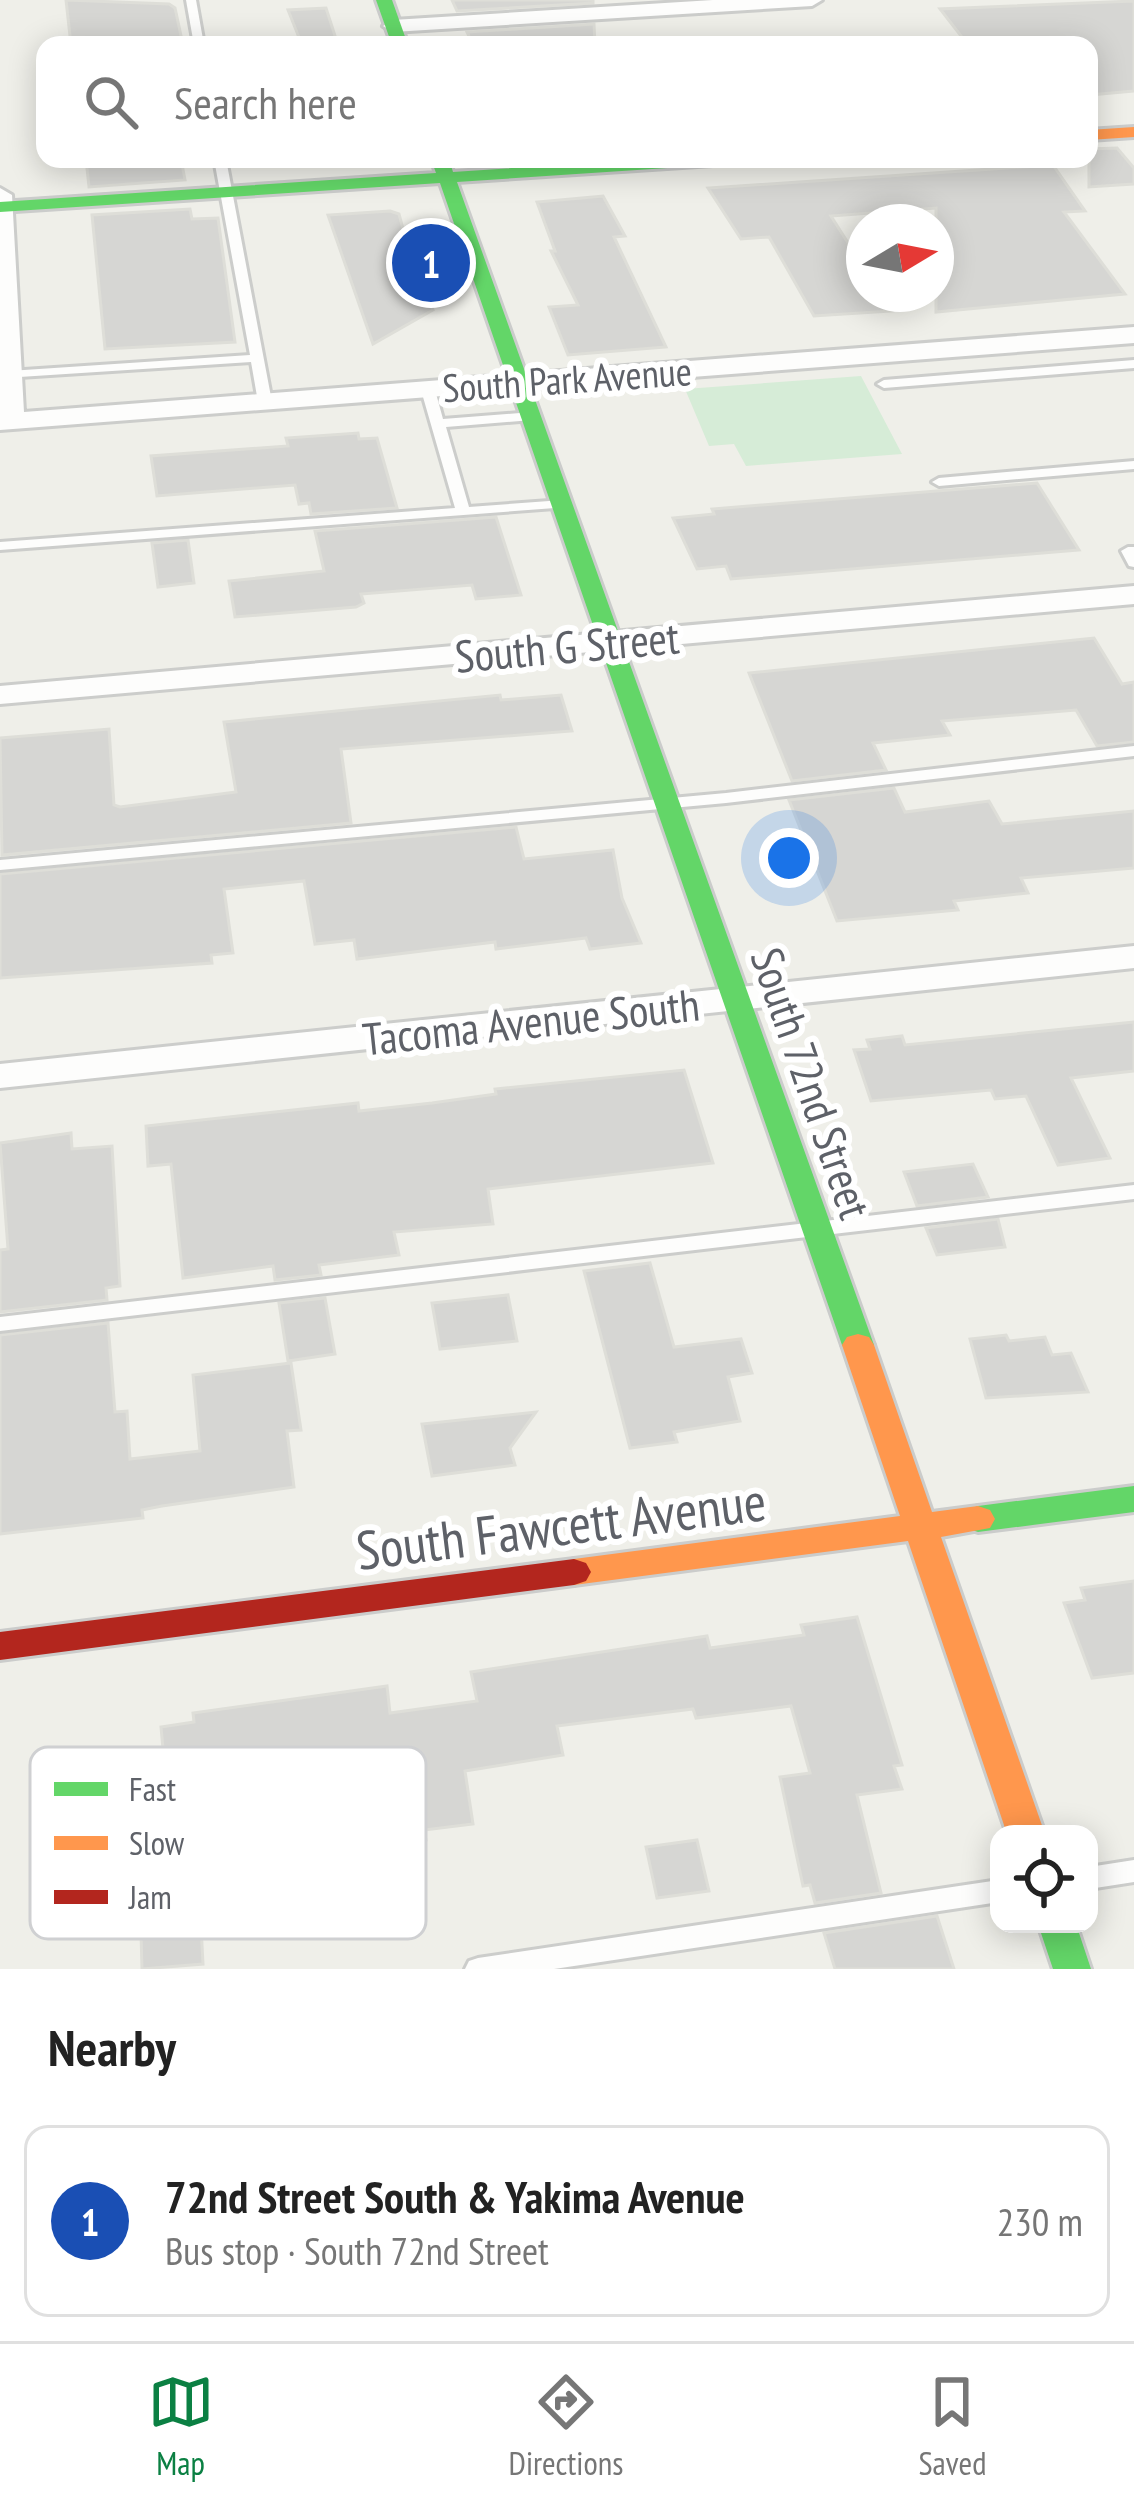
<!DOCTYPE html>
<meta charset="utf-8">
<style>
:root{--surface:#fff;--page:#f6f6f6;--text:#222;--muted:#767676;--line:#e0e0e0;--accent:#0b8043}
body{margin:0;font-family:"PT Sans Narrow",sans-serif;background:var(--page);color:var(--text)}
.controls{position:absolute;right:36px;bottom:36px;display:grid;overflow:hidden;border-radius:24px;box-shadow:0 6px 30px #0003}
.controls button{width:108px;height:108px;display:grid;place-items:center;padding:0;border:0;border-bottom:3px solid var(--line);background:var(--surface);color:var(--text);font:60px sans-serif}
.compass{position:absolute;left:846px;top:204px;width:108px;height:108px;border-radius:50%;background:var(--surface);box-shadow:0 6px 30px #0003;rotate:80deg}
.you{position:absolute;left:789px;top:858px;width:42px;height:42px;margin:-30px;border:9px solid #fff;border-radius:50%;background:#1a73e8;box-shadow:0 0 0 18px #1a73e833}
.badge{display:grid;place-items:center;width:78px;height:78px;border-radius:50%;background:var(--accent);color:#fff;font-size:39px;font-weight:700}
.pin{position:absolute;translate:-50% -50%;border:6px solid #fff;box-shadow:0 3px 12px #0006}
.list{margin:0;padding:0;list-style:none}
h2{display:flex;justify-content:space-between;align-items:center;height:156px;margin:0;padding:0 48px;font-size:51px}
h2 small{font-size:39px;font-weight:400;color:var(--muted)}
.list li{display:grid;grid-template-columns:78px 1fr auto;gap:36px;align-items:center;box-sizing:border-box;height:192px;margin:0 24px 24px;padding:0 24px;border:3px solid var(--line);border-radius:24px}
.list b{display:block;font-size:45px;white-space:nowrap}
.list p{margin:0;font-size:39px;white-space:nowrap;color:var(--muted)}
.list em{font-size:39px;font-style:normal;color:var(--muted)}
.icon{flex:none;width:66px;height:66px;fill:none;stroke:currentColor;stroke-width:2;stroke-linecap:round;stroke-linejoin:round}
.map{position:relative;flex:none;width:1134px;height:1969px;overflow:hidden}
.search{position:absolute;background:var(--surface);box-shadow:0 6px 30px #0003;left:36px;right:36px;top:36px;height:132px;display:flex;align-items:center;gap:30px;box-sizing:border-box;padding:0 42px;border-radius:24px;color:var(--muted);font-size:45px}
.sheet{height:372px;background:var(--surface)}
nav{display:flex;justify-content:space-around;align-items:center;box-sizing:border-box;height:168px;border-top:3px solid var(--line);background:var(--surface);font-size:33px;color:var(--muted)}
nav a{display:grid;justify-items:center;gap:6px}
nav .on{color:var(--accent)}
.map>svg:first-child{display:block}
</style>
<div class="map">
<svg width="1134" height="1969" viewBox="0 0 1134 1969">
<rect width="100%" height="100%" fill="#efefe9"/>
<polygon fill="#d6ecd7" points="861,376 902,454 746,466 734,444 709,446 685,389"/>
<g fill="#d6d6d3" stroke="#deded8" stroke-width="3">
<polygon points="66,0 169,4 175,8 183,45 71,45"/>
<polygon points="452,0 593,0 593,3 457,11"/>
<polygon points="1134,1 1134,91 1089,95 1089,45 968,45 940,9"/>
<polygon points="326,8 338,45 302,45 288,10"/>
<polygon points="594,24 595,45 473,45 467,32"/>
<polygon points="1117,148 1134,168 1134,184 1089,187 1089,149"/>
<polygon points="86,159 181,159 185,180 89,187"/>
<polygon points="1053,165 1085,211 1064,212 1125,294 936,312 936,208 831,216 864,268 864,294 881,294 892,311 814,316 769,237 741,239 708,188"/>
<polygon points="603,196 625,236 614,237 666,347 568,355 549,307 578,305 551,251 555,251 537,202"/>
<polygon points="190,209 192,219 218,218 235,342 105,349 92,215"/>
<polygon points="390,211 399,214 416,277 433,310 373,344 328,215"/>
<polygon points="358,433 359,439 377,438 397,508 311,514 309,503 299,504 295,485 157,496 151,456 288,446 286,438"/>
<polygon points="1037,483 1079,550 731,579 726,566 697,569 673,518 714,514 712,509"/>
<polygon points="496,517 521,595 476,599 472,585 361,594 364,603 356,607 235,617 229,581 324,571 315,531"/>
<polygon points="188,540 194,583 158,587 152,543"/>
<polygon points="1094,638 1122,684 1134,682 1134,742 1097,746 1076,710 942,721 950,735 873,743 886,770 792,781 749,673"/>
<polygon points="500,695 501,700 561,695 572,731 341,749 351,823 2,855 0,738 109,729 114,805 120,807 236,792 224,722"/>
<polygon points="894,788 905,812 989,801 1002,824 1134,811 1134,868 1021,878 1028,893 954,901 958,910 837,921 789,800"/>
<polygon points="516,827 524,859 613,850 622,898 641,943 590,949 586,938 496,949 495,942 357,959 354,940 315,944 304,881 224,889 233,953 211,955 212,963 0,978 0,874"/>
<polygon points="1134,1022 1134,1071 1071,1078 1110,1158 1058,1165 1026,1096 995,1099 991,1090 871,1101 854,1050 870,1049 867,1040 902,1036 905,1045"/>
<polygon points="684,1070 713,1163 488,1189 493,1224 394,1232 399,1255 319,1265 321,1275 275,1280 273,1266 183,1278 171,1164 148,1166 146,1126 358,1103 359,1111 432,1103 496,1094 495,1089"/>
<polygon points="71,1133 72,1149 112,1146 120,1286 106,1288 107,1300 0,1312 0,1250 8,1249 0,1143"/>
<polygon points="973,1164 988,1197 917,1206 904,1172"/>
<polygon points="998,1219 1005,1247 937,1255 926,1228"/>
<polygon points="650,1263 674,1347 741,1339 752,1373 728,1377 740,1421 674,1432 677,1442 630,1448 584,1271"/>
<polygon points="508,1295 517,1341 440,1349 432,1303"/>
<polygon points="325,1298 335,1354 288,1361 279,1303"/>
<polygon points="108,1323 115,1412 127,1411 130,1459 200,1451 193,1375 291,1363 301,1430 287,1431 294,1487 162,1506 142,1510 143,1518 0,1534 0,1335"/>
<polygon points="1006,1335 1009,1341 1045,1337 1052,1355 1071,1353 1088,1392 986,1398 970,1339"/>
<polygon points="536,1412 510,1448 515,1465 432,1476 422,1424"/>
<polygon points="1134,1581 1134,1673 1092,1678 1064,1603 1085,1600 1081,1588"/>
<polygon points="857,1617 902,1765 894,1766 902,1789 857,1795 881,1893 815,1903 810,1885 803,1886 780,1777 810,1773 791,1706 696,1718 693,1709 557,1726 563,1755 465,1771 473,1824 424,1830 426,1840 337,1853 330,1804 241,1815 242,1826 171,1838 169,1874 134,1878 128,1799 167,1793 161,1727 194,1722 193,1713 387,1686 390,1713 477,1701 471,1672 707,1636 710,1648 804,1635 801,1625"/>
<polygon points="697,1840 709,1891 657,1898 646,1847"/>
<polygon points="937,1916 954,1969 835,1969 824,1933"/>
<polygon points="201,1925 203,1964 142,1969 141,1933"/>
</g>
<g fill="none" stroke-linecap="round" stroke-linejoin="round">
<g stroke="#cccdcb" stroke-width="6">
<g id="lane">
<polygon points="186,0 196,0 204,45 194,45"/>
<polygon points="214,159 226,159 272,402 270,405 265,406 258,402 251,362 4,378 4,372 9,371 250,355"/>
<polygon points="1134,360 1134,368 884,388 877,384 884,380"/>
<polygon points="428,386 435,390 443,419 532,412 539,416 532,420 446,427 469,507 563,500 568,501 568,507 0,550 0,542 455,508 421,390"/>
<polygon points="1134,461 1134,469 939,486 932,482 939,478"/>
<polygon points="1128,547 1134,547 1134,567 1129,566 1121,551"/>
<polygon points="1134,746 1134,756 726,803 0,870 0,860 726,793"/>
<polygon points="1134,1185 1134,1199 0,1331 0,1317"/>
<polygon points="1134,1860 1134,1882 1089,1889 1089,1867"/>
<polygon points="999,1880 999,1902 554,1969 465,1969 469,1961 478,1958"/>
</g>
</g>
<g stroke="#cccdcb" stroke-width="6">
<g id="street">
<polygon points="713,0 822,0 812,6 393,32 383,26 393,20"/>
<polygon points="0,188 12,195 24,412 1134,327 1134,343 0,430"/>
<polygon points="1134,586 1134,604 0,704 0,686"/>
<polygon points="1134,946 1134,968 0,1088 0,1064"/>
</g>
</g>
<g stroke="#cbcccb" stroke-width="6">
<g id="fast">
<polygon points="376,0 392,0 408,45 392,45"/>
<polygon points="431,159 449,159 453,172 650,159 737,159 728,164 457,182 874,1345 869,1353 847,1353 842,1345 440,183 0,212 0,202 436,173"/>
<polygon points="1134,1486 1134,1512 978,1532 966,1528 961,1519 966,1510 978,1506"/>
<polygon points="1038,1924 1076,1924 1091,1969 1053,1969"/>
</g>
</g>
<g stroke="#cbcccb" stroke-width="6">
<g id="slow">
<polygon points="1134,127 1134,137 1089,140 1089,130"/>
<polygon points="858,1334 869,1337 874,1345 932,1512 978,1506 990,1510 995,1519 990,1528 941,1537 1045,1834 1007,1834 908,1541 574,1585 562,1581 557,1572 562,1563 574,1559 900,1516 842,1345 847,1337"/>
</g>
</g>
<g stroke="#cbcccb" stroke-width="6">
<polygon id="jam" points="574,1559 586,1563 591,1572 586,1581 574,1585 0,1660 0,1632"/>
</g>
<use href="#lane" fill="#fdfdfc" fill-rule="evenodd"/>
<use href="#street" fill="#fdfdfc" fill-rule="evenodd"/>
<use href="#fast" fill="#63d668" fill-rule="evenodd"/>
<use href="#slow" fill="#ff974d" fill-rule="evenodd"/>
<use href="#jam" fill="#b3261e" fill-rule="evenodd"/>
</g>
<g text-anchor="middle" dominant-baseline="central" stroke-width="12" stroke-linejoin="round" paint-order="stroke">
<g font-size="39" fill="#5e6168" stroke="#fff">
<text transform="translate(567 379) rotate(-4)">South Park Avenue</text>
</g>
<g font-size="45" fill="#5e6168" stroke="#fff">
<text transform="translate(567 646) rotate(-5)">South G Street</text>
<text transform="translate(531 1021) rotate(-6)">Tacoma Avenue South</text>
<text transform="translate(812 1083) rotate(71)">South 72nd Street</text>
</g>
<g font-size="54" fill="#5e6168" stroke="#fff">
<text transform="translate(561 1525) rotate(-7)">South Fawcett Avenue</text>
</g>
</g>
<rect x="30" y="1747" width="396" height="192" rx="18" fill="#fff" stroke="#cfd0d2" stroke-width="3"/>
<rect x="54" y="1782" width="54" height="14" fill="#63d668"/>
<rect x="54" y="1836" width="54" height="14" fill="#ff974d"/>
<rect x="54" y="1890" width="54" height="14" fill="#b3261e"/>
<g font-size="33" fill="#5e6168">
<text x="129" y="1801">Fast</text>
<text x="129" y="1855">Slow</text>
<text x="129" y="1909">Jam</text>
</g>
</svg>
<div class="controls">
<button><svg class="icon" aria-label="locate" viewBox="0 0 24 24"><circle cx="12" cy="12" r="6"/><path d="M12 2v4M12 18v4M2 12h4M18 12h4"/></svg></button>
</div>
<svg class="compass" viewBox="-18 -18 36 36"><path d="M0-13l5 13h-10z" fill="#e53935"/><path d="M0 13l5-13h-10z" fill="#767676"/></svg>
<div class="you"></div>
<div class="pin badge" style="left:431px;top:263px;background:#1a4fb4">1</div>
<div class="search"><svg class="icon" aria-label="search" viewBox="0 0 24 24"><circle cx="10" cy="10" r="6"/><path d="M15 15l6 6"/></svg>Search here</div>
</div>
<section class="sheet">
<h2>Nearby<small></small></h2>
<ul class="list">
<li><span class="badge" style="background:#1a4fb4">1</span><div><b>72nd Street South &amp; Yakima Avenue</b><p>Bus stop · South 72nd Street</p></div><em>230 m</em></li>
</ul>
</section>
<nav>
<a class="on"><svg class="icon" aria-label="map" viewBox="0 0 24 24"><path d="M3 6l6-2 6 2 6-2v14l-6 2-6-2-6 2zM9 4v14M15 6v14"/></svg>Map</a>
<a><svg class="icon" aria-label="directions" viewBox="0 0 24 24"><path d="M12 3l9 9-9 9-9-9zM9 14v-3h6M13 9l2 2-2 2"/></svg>Directions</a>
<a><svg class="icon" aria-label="saved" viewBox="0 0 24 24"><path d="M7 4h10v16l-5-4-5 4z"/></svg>Saved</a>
</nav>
